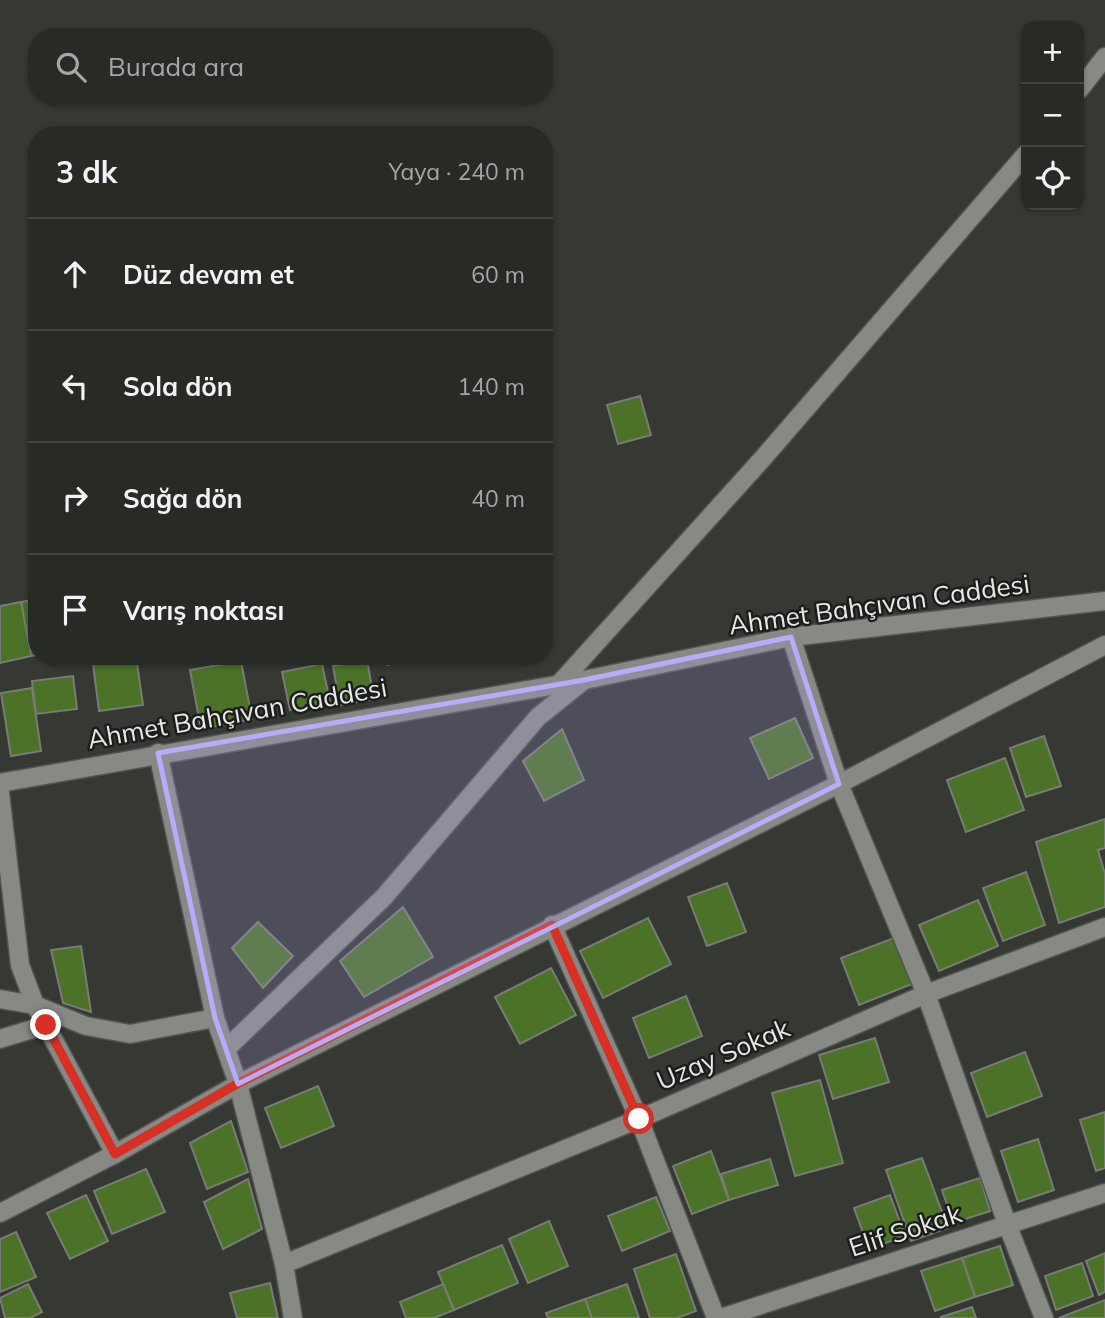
<!DOCTYPE html>
<html lang="tr">
<meta charset="utf-8">
<style>
:root{--surface:#282a26;--page:#30322e;--text:#f1f3f6;--muted:#a5a7a7;--line:#444643}
body{margin:0;font-family:Mulish,sans-serif;background:var(--page);color:var(--text)}
.controls{position:absolute;right:21px;top:21px;display:grid;overflow:hidden;border-radius:14px;box-shadow:0 2px 5px #0004}
.controls button{width:63px;height:63px;display:grid;place-items:center;padding:0;border:0;border-bottom:2px solid var(--line);background:var(--surface);color:var(--text);font:35px sans-serif}
.stop{position:absolute;width:21px;height:21px;margin:-16px;border:5px solid #d93025;border-radius:50%;background:#fff}
.stop.end{background:#d93025;border-color:#fff;box-shadow:0 2px 7px #0008}
.list{margin:0;padding:0;list-style:none}
h2{display:flex;justify-content:space-between;align-items:center;height:91px;margin:0;padding:0 28px;font-size:30px}
h2 small{font-size:23px;font-weight:400;color:var(--muted)}
.list li{display:grid;grid-template-columns:46px 1fr auto;gap:21px;align-items:center;box-sizing:border-box;height:112px;padding:0 28px;border-top:2px solid var(--line)}
.list b{display:block;font-size:26px;white-space:nowrap}
.list em{font-size:23px;font-style:normal;color:var(--muted)}
.icon{flex:none;width:38px;height:38px;fill:none;stroke:currentColor;stroke-width:2;stroke-linecap:round;stroke-linejoin:round}
.map{position:relative;flex:none;width:1105px;height:1318px;overflow:hidden}
.search{position:absolute;background:var(--surface);box-shadow:0 2px 5px #0004;left:28px;top:28px;width:525px;height:77px;display:flex;align-items:center;gap:18px;box-sizing:border-box;padding:0 24px;border-radius:28px;color:var(--muted);font-size:26px}
.panel{position:absolute;background:var(--surface);box-shadow:0 2px 5px #0004;left:28px;top:126px;width:525px;height:539px;border-radius:28px}
.map>svg:first-child{display:block}
</style>
<div class="map">
<svg width="1105" height="1318" viewBox="0 0 1105 1318">
<rect width="100%" height="100%" fill="#353833"/>
<g fill="#4c7228" stroke="#787b76" stroke-width="2">
<polygon points="640,396 651,435 618,444 607,405"/>
<polygon points="37,599 37,655 31,656 21,602"/>
<polygon points="21,602 31,656 0,663 0,606"/>
<polygon points="92,656 136,656 143,705 99,711"/>
<polygon points="384,656 420,656 387,665"/>
<polygon points="367,660 374,699 340,705 333,666"/>
<polygon points="241,661 252,719 201,729 190,670"/>
<polygon points="322,664 330,702 290,710 282,672"/>
<polygon points="73,676 77,709 36,714 32,681"/>
<polygon points="32,688 41,751 11,756 1,693"/>
<polygon points="795,718 813,758 769,779 750,738"/>
<polygon points="562,729 584,780 544,801 523,761"/>
<polygon points="1044,736 1061,786 1026,797 1010,748"/>
<polygon points="1005,758 1024,810 966,832 947,780"/>
<polygon points="1105,819 1105,848 1098,850 1105,874 1105,907 1059,923 1036,842"/>
<polygon points="1026,872 1045,925 1003,941 983,888"/>
<polygon points="727,883 746,932 707,946 688,897"/>
<polygon points="978,900 998,946 939,971 919,925"/>
<polygon points="403,907 433,957 364,997 340,961"/>
<polygon points="648,918 671,964 603,998 580,951"/>
<polygon points="258,922 293,956 263,988 232,948"/>
<polygon points="894,938 912,984 859,1005 841,958"/>
<polygon points="81,946 91,1012 63,1003 51,950"/>
<polygon points="551,968 576,1015 520,1044 495,997"/>
<polygon points="686,996 702,1036 649,1058 633,1018"/>
<polygon points="875,1038 889,1082 833,1099 819,1055"/>
<polygon points="1025,1052 1042,1096 987,1117 971,1073"/>
<polygon points="820,1080 843,1163 795,1176 772,1093"/>
<polygon points="318,1086 334,1126 281,1148 265,1108"/>
<polygon points="1105,1112 1105,1168 1096,1171 1080,1120"/>
<polygon points="231,1121 248,1172 207,1189 190,1143"/>
<polygon points="1038,1139 1054,1190 1018,1202 1001,1151"/>
<polygon points="711,1151 729,1200 692,1214 673,1166"/>
<polygon points="922,1158 948,1228 911,1241 886,1170"/>
<polygon points="770,1159 778,1185 729,1200 721,1174"/>
<polygon points="146,1169 165,1212 112,1234 94,1191"/>
<polygon points="980,1178 990,1211 953,1223 942,1190"/>
<polygon points="248,1179 262,1229 223,1249 204,1202"/>
<polygon points="86,1195 108,1241 70,1259 47,1213"/>
<polygon points="890,1195 905,1236 869,1249 854,1208"/>
<polygon points="656,1197 670,1231 622,1251 608,1216"/>
<polygon points="549,1221 568,1266 528,1283 509,1239"/>
<polygon points="16,1232 36,1277 0,1292 0,1239"/>
<polygon points="502,1245 518,1283 454,1310 438,1272"/>
<polygon points="1000,1246 1013,1285 975,1297 962,1258"/>
<polygon points="1105,1253 1105,1292 1099,1295 1086,1261"/>
<polygon points="676,1254 696,1311 677,1318 650,1318 634,1269"/>
<polygon points="962,1258 975,1297 935,1311 921,1271"/>
<polygon points="1082,1263 1093,1296 1056,1310 1045,1276"/>
<polygon points="270,1283 278,1318 237,1318 230,1293"/>
<polygon points="28,1284 42,1312 30,1318 5,1318 0,1298"/>
<polygon points="443,1284 454,1310 434,1318 406,1318 400,1302"/>
<polygon points="627,1284 639,1318 592,1318 585,1299"/>
<polygon points="585,1299 592,1318 548,1318 546,1313"/>
<polygon points="1105,1300 1105,1318 1059,1318"/>
<polygon points="972,1307 976,1318 942,1318 941,1317"/>
</g>
<g fill="none" stroke-linecap="round" stroke-linejoin="round">
<g stroke="#515450" stroke-width="21">
<g id="street">
<polyline points="791,637 839,784 926,994 1007,1224 1044,1318"/>
<polyline points="158,753 215,1018 238,1084 284,1264 293,1318"/>
<polyline points="0,793 20,965 35,1005 115,1154"/>
<polyline points="552,925 639,1119 716,1318"/>
<polyline points="0,999 35,1005 86,1026 130,1034 215,1018"/>
<polyline points="0,1039 46,1025"/>
<polyline points="226,1049 384,897 538,717 584,680"/>
<polyline points="0,1213 115,1154 238,1084 839,784 1105,645"/>
<polyline points="284,1264 639,1119 926,994 1105,927"/>
<polyline points="721,1318 1105,1193"/>
</g>
</g>
<g stroke="#515450" stroke-width="21">
<g id="secondary">
<polyline points="1079,90 1105,57"/>
<polyline points="560,683 764,457 1026,154"/>
<polyline points="0,783 584,680 791,637 1105,601"/>
</g>
</g>
<use href="#street" stroke="#868984" stroke-width="18"/>
<use href="#secondary" stroke="#868984" stroke-width="18"/>
</g>
<g fill="none" stroke-linecap="round" stroke-linejoin="round">
<polyline stroke="#d93025" stroke-width="9" points="46,1025 115,1154 237,1084 552,925 639,1119"/>
</g>
<path fill="#b6acf8" fill-opacity="0.2" stroke="#b6acf8" stroke-width="5" stroke-linejoin="round" d="M791 637 839 784 238 1084 215 1018 158 753 584 680Z"/>
<g text-anchor="middle" dominant-baseline="central" stroke-width="5" stroke-linejoin="round" paint-order="stroke">
<g font-size="26" fill="#e8eae7" stroke="#1d1e1c">
<text transform="translate(879 604) rotate(-8)">Ahmet Bahçıvan Caddesi</text>
<text transform="translate(237 713) rotate(-10)">Ahmet Bahçıvan Caddesi</text>
<text transform="translate(723 1054) rotate(-23)">Uzay Sokak</text>
<text transform="translate(905 1230) rotate(-18)">Elif Sokak</text>
</g>
</g>
</svg>
<div class="controls">
<button>+</button>
<button>−</button>
<button><svg class="icon" aria-label="locate" viewBox="0 0 24 24"><circle cx="12" cy="12" r="6"/><path d="M12 2v4M12 18v4M2 12h4M18 12h4"/></svg></button>
</div>
<div class="stop" style="left:639px;top:1119px"></div>
<div class="stop end" style="left:46px;top:1025px"></div>
<div class="search"><svg class="icon" aria-label="search" viewBox="0 0 24 24"><circle cx="10" cy="10" r="6"/><path d="M15 15l6 6"/></svg>Burada ara</div>
<section class="panel">
<h2>3 dk<small>Yaya · 240 m</small></h2>
<ul class="list">
<li><svg class="icon" aria-label="ahead" viewBox="0 0 24 24"><path d="M12 20V5M6 11l6-6 6 6"/></svg><div><b>Düz devam et</b></div><em>60 m</em></li>
<li><svg class="icon" aria-label="left" viewBox="0 0 24 24"><path d="M17 20v-9H6M10 6l-5 5 5 5"/></svg><div><b>Sola dön</b></div><em>140 m</em></li>
<li><svg class="icon" aria-label="right" viewBox="0 0 24 24"><path d="M7 20v-9h11M14 6l5 5-5 5"/></svg><div><b>Sağa dön</b></div><em>40 m</em></li>
<li><svg class="icon" aria-label="arrive" viewBox="0 0 24 24"><path d="M6 21V4h12l-3 4 3 4H6"/></svg><div><b>Varış noktası</b></div></li>
</ul>
</section>
</div>
